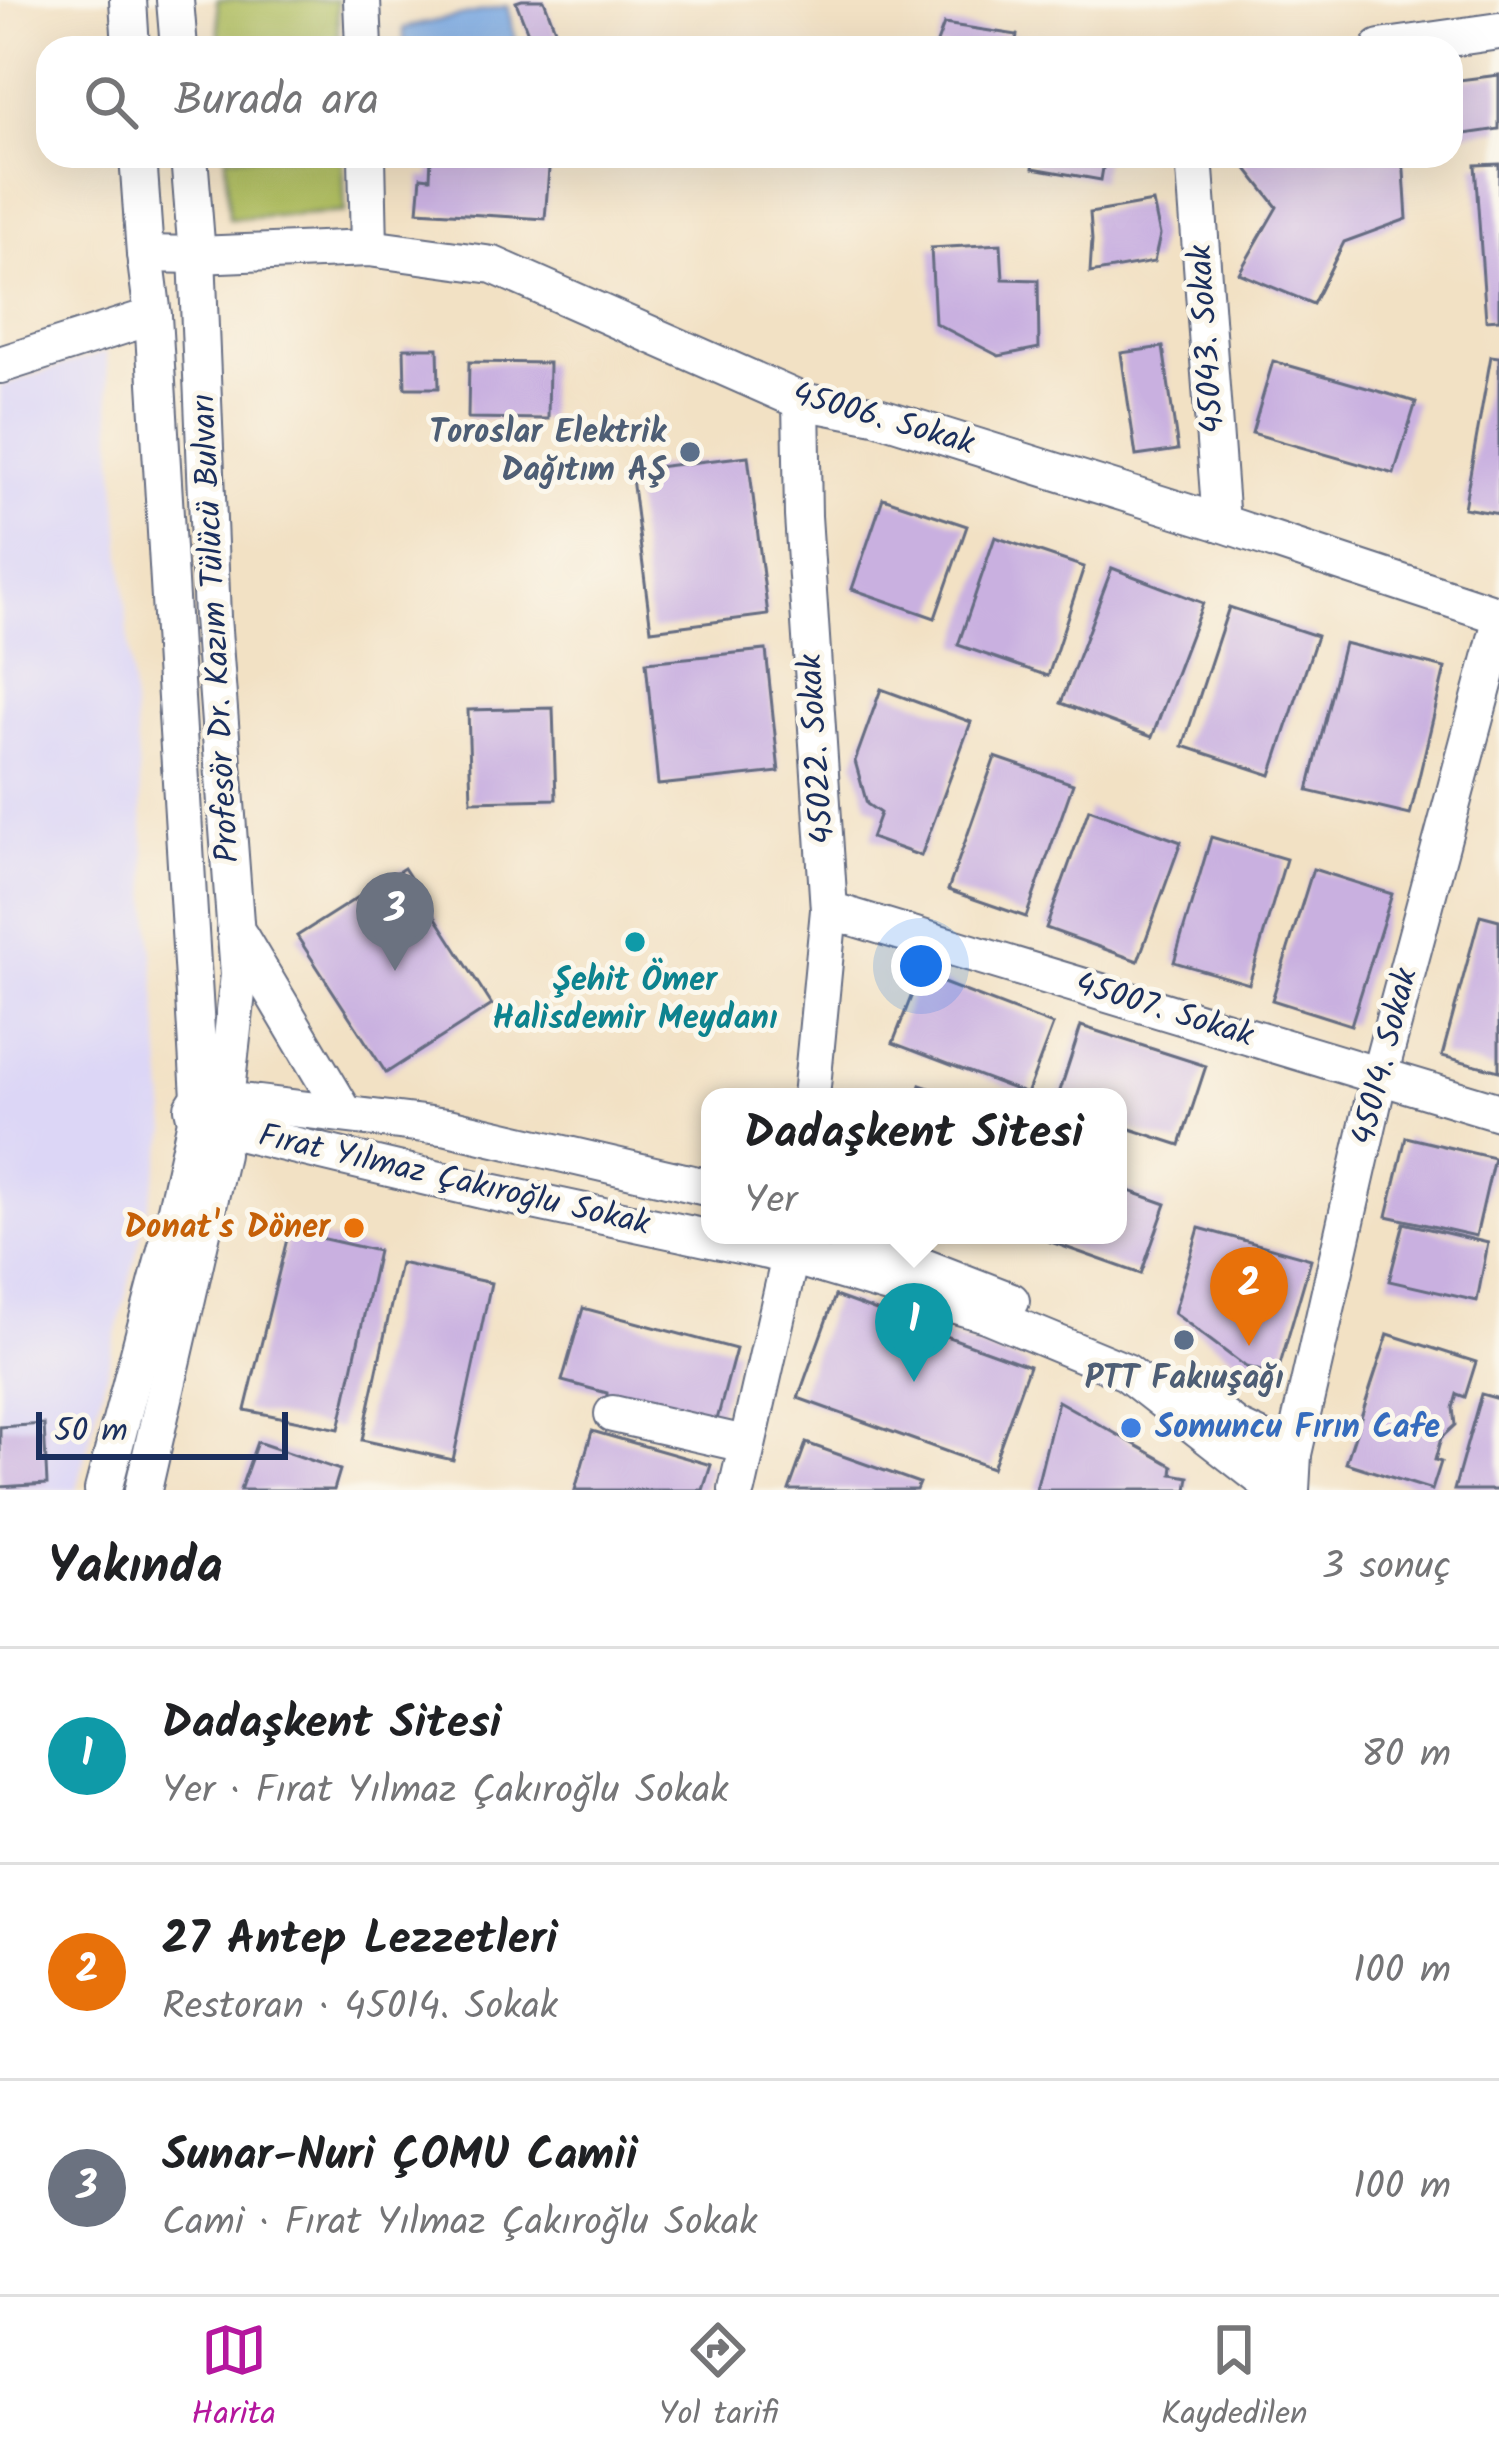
<!DOCTYPE html>
<html lang="tr">
<meta charset="utf-8">
<style>
:root{--surface:#fff;--page:#f2f2f2;--text:#202124;--muted:#757577;--line:#e0e0e0;--accent:#b5179e}
body{margin:0;font-family:Kalam,sans-serif;background:var(--page);color:var(--text)}
.scale{position:absolute;left:36px;bottom:30px;width:252px;box-sizing:border-box;padding-left:12px;border:6px solid #1b2f5e;border-top:0;font-size:33px;line-height:42px;white-space:nowrap;color:#1b2f5e;-webkit-text-stroke:9px #fbf7ec;paint-order:stroke}
.you{position:absolute;left:921px;top:966px;width:42px;height:42px;margin:-30px;border:9px solid #fff;border-radius:50%;background:#1a73e8;box-shadow:0 0 0 18px #1a73e833}
.badge{display:grid;place-items:center;width:78px;height:78px;border-radius:50%;background:var(--accent);color:#fff;font-size:39px;font-weight:700}
.pin{position:absolute;translate:-50% -99px;filter:drop-shadow(0 3px 6px #0008)}
.pin::after{content:'';position:absolute;top:63px;width:42px;height:36px;background:inherit;clip-path:polygon(0 0,100% 0,50% 100%)}
.popup{position:absolute;left:701px;top:1088px;width:426px;height:156px;box-sizing:border-box;display:grid;place-content:center;border-radius:24px;background:var(--surface);filter:drop-shadow(0 3px 9px #0005);font-size:39px;white-space:nowrap;color:var(--muted)}
.popup b{font-size:45px;color:var(--text)}
.popup::after{content:'';position:absolute;left:50%;top:100%;margin-left:-24px;border:24px solid transparent;border-top-color:var(--surface)}
.list{margin:0;padding:0;list-style:none}
h2{display:flex;justify-content:space-between;align-items:center;height:156px;margin:0;padding:0 48px;font-size:51px}
h2 small{font-size:39px;font-weight:400;color:var(--muted)}
.list li{display:grid;grid-template-columns:78px 1fr auto;gap:36px;align-items:center;box-sizing:border-box;height:216px;padding:0 48px;border-top:3px solid var(--line)}
.list b{display:block;font-size:45px;white-space:nowrap}
.list p{margin:0;font-size:39px;white-space:nowrap;color:var(--muted)}
.list em{font-size:39px;font-style:normal;color:var(--muted)}
.icon{flex:none;width:66px;height:66px;fill:none;stroke:currentColor;stroke-width:2;stroke-linecap:round;stroke-linejoin:round}
.map{position:relative;flex:none;width:1499px;height:1490px;overflow:hidden}
.search{position:absolute;background:var(--surface);box-shadow:0 12px 48px #0002;left:36px;right:36px;top:36px;height:132px;display:flex;align-items:center;gap:30px;box-sizing:border-box;padding:0 42px;border-radius:36px;color:var(--muted);font-size:45px}
.sheet{height:804px;background:var(--surface)}
nav{display:flex;justify-content:space-around;align-items:center;box-sizing:border-box;height:168px;border-top:3px solid var(--line);background:var(--surface);font-size:33px;color:var(--muted)}
nav a{display:grid;justify-items:center;gap:6px}
nav .on{color:var(--accent)}
.map>svg:first-child{display:block}
</style>
<div class="map">
<svg width="1499" height="1490" viewBox="0 0 1499 1490">
<rect width="100%" height="100%" fill="#fbf7ec"/>
<filter id="ink" filterUnits="userSpaceOnUse"><feTurbulence type="fractalNoise" baseFrequency=".00833" numOctaves="2"/><feDisplacementMap in="SourceGraphic" scale="24" xChannelSelector="R" yChannelSelector="G"/><feConvolveMatrix kernelMatrix="1 2 1 2 8 2 1 2 1" color-interpolation-filters="sRGB"/></filter>
<filter id="wash" filterUnits="userSpaceOnUse"><feTurbulence type="fractalNoise" baseFrequency=".004" numOctaves="4" result="noise"/><feDisplacementMap in="SourceGraphic" scale="48" xChannelSelector="R" yChannelSelector="G"/><feGaussianBlur stdDeviation="2.7" result="paint"/><feColorMatrix in="noise" values="0 0 0 0 0 0 0 0 0 0 0 0 0 0 0 0 0 1.4 0 .05"/><feComposite in="paint" operator="in"/></filter>
<g filter="url(#wash)">
<rect width="100%" height="100%" fill="#f2e1c4"/>
<polygon fill="#dcd6f6" points="106,352 167,1132 77,1490 0,1490 0,386"/>
<g fill="#afbd5f" stroke="#65765e" stroke-width="3">
<polygon points="217,0 337,0 339,48 220,48"/>
<polygon points="226,156 343,156 345,212 229,219"/>
</g>
<polygon fill="#78a7e2" stroke="#4a6ba0" stroke-width="3" points="507,6 517,48 404,48 404,28"/>
<g id="blocks">
<g fill="#c9b0e0">
<polygon points="522,0 544,0 562,48 534,48 516,2"/>
<polygon points="944,24 1017,35 1015,48 935,48"/>
<polygon points="1499,75 1499,129 1451,136 1451,81"/>
<polygon points="431,156 550,156 545,219 418,211 421,177 430,178"/>
<polygon points="1035,156 1105,156 1101,180 1033,168"/>
<polygon points="1237,156 1403,156 1407,219 1344,242 1313,304 1239,273 1277,207"/>
<polygon points="1499,164 1499,319 1486,320 1475,165"/>
<polygon points="1153,202 1160,235 1154,262 1090,273 1092,240 1090,213"/>
<polygon points="1001,244 1003,279 1038,280 1039,348 999,356 935,323 931,248"/>
<polygon points="1163,347 1178,450 1136,456 1121,353"/>
<polygon points="404,348 438,348 439,388 405,388"/>
<polygon points="1491,356 1499,357 1499,514 1464,508"/>
<polygon points="1273,361 1416,402 1394,474 1252,433"/>
<polygon points="469,362 549,363 548,419 468,418"/>
<polygon points="748,456 768,615 651,630 631,470"/>
<polygon points="883,498 967,526 935,618 852,589"/>
<polygon points="995,537 1084,567 1048,676 958,645"/>
<polygon points="1112,568 1203,603 1152,737 1061,703"/>
<polygon points="1229,607 1317,636 1271,775 1183,746"/>
<polygon points="1344,643 1445,668 1410,815 1308,791"/>
<polygon points="766,650 779,772 658,785 646,662"/>
<polygon points="881,689 971,722 921,856 871,838 880,813 867,804 855,761"/>
<polygon points="553,708 556,799 471,801 468,710"/>
<polygon points="995,757 1073,784 1026,917 948,890"/>
<polygon points="1089,809 1181,842 1138,961 1046,928"/>
<polygon points="1211,837 1286,859 1249,984 1174,962"/>
<polygon points="404,868 492,1005 386,1073 297,936"/>
<polygon points="1313,869 1392,894 1351,1025 1272,1000"/>
<polygon points="1480,915 1499,920 1499,1071 1442,1056"/>
<polygon points="920,974 1053,1025 1027,1094 893,1043"/>
<polygon points="1081,1026 1206,1066 1180,1145 1118,1125 1118,1097 1058,1097"/>
<polygon points="920,1085 953,1096 953,1097 916,1097"/>
<polygon points="1406,1137 1494,1158 1476,1236 1387,1216"/>
<polygon points="1118,1187 1166,1204 1141,1274 1034,1236 1118,1235"/>
<polygon points="1404,1223 1488,1243 1477,1301 1389,1281"/>
<polygon points="1199,1228 1311,1259 1277,1375 1246,1367 1174,1313"/>
<polygon points="289,1231 378,1251 339,1429 245,1410"/>
<polygon points="400,1263 491,1283 453,1460 362,1440"/>
<polygon points="835,1296 1029,1366 992,1468 798,1398"/>
<polygon points="583,1308 736,1349 714,1431 607,1402 607,1393 562,1381"/>
<polygon points="1388,1334 1476,1362 1465,1397 1457,1394 1453,1408 1455,1425 1441,1438 1435,1460 1441,1462 1432,1490 1346,1463"/>
<polygon points="1481,1394 1499,1399 1499,1490 1454,1490"/>
<polygon points="1058,1401 1173,1466 1172,1474 1189,1477 1187,1490 1036,1490"/>
<polygon points="44,1424 47,1484 0,1487 0,1427"/>
<polygon points="592,1431 711,1465 703,1490 575,1490"/>
<polygon points="257,1442 340,1470 334,1490 240,1490"/>
<polygon points="806,1443 919,1483 916,1490 789,1490"/>
</g>
</g>
</g>
<g filter="url(#ink)">
<use href="#blocks" fill-opacity="0" stroke="#666d82" stroke-width="3"/>
<g fill="none" stroke-linecap="round" stroke-linejoin="round">
<g stroke="#666d82" stroke-width="40">
<g id="minor">
<polyline points="128,0 131,48"/>
<polyline points="175,0 179,48"/>
<polyline points="362,0 364,48"/>
<polyline points="1380,48 1499,31"/>
<polyline points="189,156 197,255 212,617 239,975 225,1100 228,1115 223,1124 217,1127"/>
<polyline points="367,156 369,248"/>
<polyline points="1194,156 1221,523"/>
<polyline points="145,254 197,255 369,248 493,265 801,401 875,415 1221,523 1499,615"/>
<polyline points="0,365 153,316"/>
<polyline points="801,401 803,516 829,910 811,1097"/>
<polyline points="829,910 1499,1112"/>
<polyline points="240,937 345,1114"/>
<polyline points="208,1094 215,1094 225,1100 448,1127 710,1188"/>
<polyline points="196,1121 205,1127 217,1127 486,1191 791,1256 986,1314 1126,1372 1277,1490"/>
<polyline points="841,1235 1011,1301"/>
<polyline points="1203,1402 1237,1428 1293,1454"/>
<polyline points="613,1414 745,1444"/>
<polyline points="103,1490 172,1227 196,1121 193,1108 200,1097 153,316 145,254 138,156"/>
<polyline points="143,1490 220,1154 217,1127"/>
<polyline points="737,1490 795,1235"/>
<polyline points="1291,1490 1293,1454 1379,1076 1499,628"/>
</g>
</g>
<use href="#minor" stroke="#fff" stroke-width="36"/>
</g>
</g>
<g fill="#5c6f8a" stroke="#fbf7ec" stroke-width="4.5">
<circle cx="690" cy="452" r="12"/>
<circle cx="1184" cy="1340" r="12"/>
</g>
<circle fill="#0f9aa8" stroke="#fbf7ec" stroke-width="4.5" cx="635" cy="942" r="12"/>
<circle fill="#e8710a" stroke="#fbf7ec" stroke-width="4.5" cx="354" cy="1228" r="12"/>
<circle fill="#3f7fe0" stroke="#fbf7ec" stroke-width="4.5" cx="1131" cy="1428" r="12"/>
<g text-anchor="middle" dominant-baseline="central" stroke-width="10" stroke-linejoin="round" paint-order="stroke">
<g font-size="33" fill="#1b2f5e" stroke="#fbf7ec">
<text transform="translate(1208 339) rotate(-94)">45043. Sokak</text>
<text transform="translate(883 420) rotate(16)">45006. Sokak</text>
<text transform="translate(217 628) rotate(-93)">Profesör Dr. Kazım Tülücü Bulvarı</text>
<text transform="translate(818 749) rotate(-94)">45022. Sokak</text>
<text transform="translate(1164 1011) rotate(17)">45007. Sokak</text>
<text transform="translate(1386 1057) rotate(-76)">45014. Sokak</text>
<text transform="translate(454 1181) rotate(13)">Fırat Yılmaz Çakıroğlu Sokak</text>
</g>
<g font-size="33" font-weight="bold" fill="#4e5e75" stroke="#fbf7ec" text-anchor="end">
<text x="666" y="433">Toroslar Elektrik<tspan x="666" dy="38">Dağıtım AŞ</tspan></text>
<text x="1184" y="1379" text-anchor="middle">PTT Fakıuşağı</text>
</g>
<g font-size="33" font-weight="bold" fill="#0d838f" stroke="#fbf7ec">
<text x="635" y="981">Şehit Ömer<tspan x="635" dy="38">Halisdemir Meydanı</tspan></text>
</g>
<g font-size="33" font-weight="bold" fill="#c56008" stroke="#fbf7ec" text-anchor="end">
<text x="330" y="1228">Donat's Döner</text>
</g>
<g font-size="33" font-weight="bold" fill="#366cbe" stroke="#fbf7ec" text-anchor="start">
<text x="1155" y="1428">Somuncu Fırın Cafe</text>
</g>
</g>
</svg>
<div class="scale">50 m</div>
<div class="you"></div>
<div class="pin badge" style="left:914px;top:1382px;background:#0f9aa8">1</div>
<div class="popup"><b>Dadaşkent Sitesi</b>Yer</div>
<div class="pin badge" style="left:1249px;top:1346px;background:#e8710a">2</div>
<div class="pin badge" style="left:395px;top:971px;background:#6b7280">3</div>
<div class="search"><svg class="icon" aria-label="search" viewBox="0 0 24 24"><circle cx="10" cy="10" r="6"/><path d="M15 15l6 6"/></svg>Burada ara</div>
</div>
<section class="sheet">
<h2>Yakında<small>3 sonuç</small></h2>
<ul class="list">
<li><span class="badge" style="background:#0f9aa8">1</span><div><b>Dadaşkent Sitesi</b><p>Yer · Fırat Yılmaz Çakıroğlu Sokak</p></div><em>80 m</em></li>
<li><span class="badge" style="background:#e8710a">2</span><div><b>27 Antep Lezzetleri</b><p>Restoran · 45014. Sokak</p></div><em>100 m</em></li>
<li><span class="badge" style="background:#6b7280">3</span><div><b>Sunar-Nuri ÇOMU Camii</b><p>Cami · Fırat Yılmaz Çakıroğlu Sokak</p></div><em>100 m</em></li>
</ul>
</section>
<nav>
<a class="on"><svg class="icon" aria-label="map" viewBox="0 0 24 24"><path d="M3 6l6-2 6 2 6-2v14l-6 2-6-2-6 2zM9 4v14M15 6v14"/></svg>Harita</a>
<a><svg class="icon" aria-label="directions" viewBox="0 0 24 24"><path d="M12 3l9 9-9 9-9-9zM9 14v-3h6M13 9l2 2-2 2"/></svg>Yol tarifi</a>
<a><svg class="icon" aria-label="saved" viewBox="0 0 24 24"><path d="M7 4h10v16l-5-4-5 4z"/></svg>Kaydedilen</a>
</nav>
